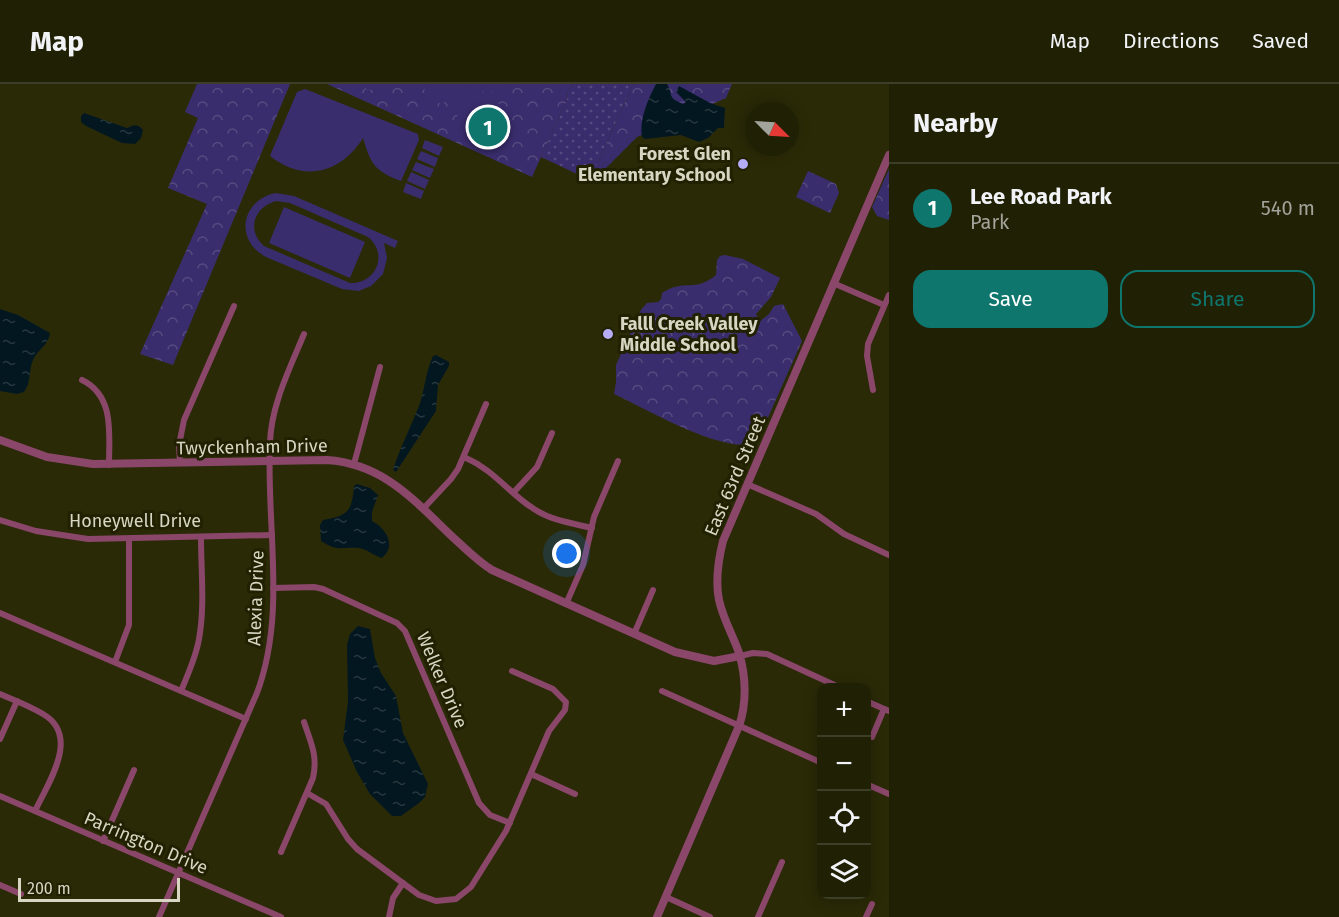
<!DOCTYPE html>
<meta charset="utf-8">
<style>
:root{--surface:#202005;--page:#28280f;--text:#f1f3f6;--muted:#a2a39a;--line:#3d3e27;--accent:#0f766e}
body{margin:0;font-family:"Fira Sans",sans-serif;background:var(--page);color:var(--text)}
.controls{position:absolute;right:18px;bottom:18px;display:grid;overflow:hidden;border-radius:12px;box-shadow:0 3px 15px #0003}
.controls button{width:54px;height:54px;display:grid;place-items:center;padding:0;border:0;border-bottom:2px solid var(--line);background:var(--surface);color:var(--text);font:30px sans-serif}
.compass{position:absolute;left:745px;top:18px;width:54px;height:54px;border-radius:50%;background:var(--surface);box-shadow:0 3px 15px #0003;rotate:114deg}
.scale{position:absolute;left:18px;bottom:15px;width:162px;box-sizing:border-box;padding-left:6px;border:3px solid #d6d6c3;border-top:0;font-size:16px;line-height:21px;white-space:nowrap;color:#d6d6c3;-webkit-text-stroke:4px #212000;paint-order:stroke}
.you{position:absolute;left:567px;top:470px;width:21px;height:21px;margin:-15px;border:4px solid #fff;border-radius:50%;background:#1a73e8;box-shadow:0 0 0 9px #1a73e833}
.badge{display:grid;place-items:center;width:39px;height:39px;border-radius:50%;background:var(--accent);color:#fff;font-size:20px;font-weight:700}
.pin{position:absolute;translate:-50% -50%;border:3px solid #fff;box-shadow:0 2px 6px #0006}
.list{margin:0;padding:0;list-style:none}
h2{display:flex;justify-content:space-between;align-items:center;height:78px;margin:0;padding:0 24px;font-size:26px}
h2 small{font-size:20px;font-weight:400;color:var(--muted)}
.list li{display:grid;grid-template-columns:39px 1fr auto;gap:18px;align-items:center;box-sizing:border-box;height:90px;padding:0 24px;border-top:2px solid var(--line)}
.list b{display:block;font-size:22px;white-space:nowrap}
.list p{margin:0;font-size:20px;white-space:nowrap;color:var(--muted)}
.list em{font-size:20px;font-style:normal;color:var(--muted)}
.actions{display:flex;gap:12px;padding:18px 24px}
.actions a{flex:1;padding:14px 0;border:2px solid var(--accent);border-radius:18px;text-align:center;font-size:21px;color:var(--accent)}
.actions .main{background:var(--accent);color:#fff}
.icon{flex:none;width:33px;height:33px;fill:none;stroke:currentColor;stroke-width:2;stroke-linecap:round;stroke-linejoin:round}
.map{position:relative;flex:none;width:889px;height:833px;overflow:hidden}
header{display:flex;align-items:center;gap:36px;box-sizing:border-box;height:84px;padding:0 30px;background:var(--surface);border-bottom:2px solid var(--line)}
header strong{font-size:28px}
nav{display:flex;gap:33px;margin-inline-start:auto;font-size:21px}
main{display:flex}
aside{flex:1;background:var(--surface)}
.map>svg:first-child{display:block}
</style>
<header>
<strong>Map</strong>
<nav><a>Map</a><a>Directions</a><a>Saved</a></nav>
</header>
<main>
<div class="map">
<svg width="889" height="833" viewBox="0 0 889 833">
<defs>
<pattern id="grass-dots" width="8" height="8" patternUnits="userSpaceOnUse" patternTransform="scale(1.5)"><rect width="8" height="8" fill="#3a2d6d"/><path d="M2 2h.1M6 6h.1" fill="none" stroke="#564b80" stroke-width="1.8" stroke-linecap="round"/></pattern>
<pattern id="forest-crowns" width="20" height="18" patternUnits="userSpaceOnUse" patternTransform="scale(1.5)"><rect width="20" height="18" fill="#3a2d6d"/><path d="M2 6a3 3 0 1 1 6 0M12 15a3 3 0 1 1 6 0" fill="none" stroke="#564b80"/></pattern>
<pattern id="water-ripples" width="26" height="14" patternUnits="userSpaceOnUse" patternTransform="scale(1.5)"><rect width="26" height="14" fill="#031720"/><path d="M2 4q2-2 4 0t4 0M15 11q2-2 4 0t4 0" fill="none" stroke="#27383f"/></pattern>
</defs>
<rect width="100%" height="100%" fill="#2a2a07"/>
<polygon fill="url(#grass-dots)" points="573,0 633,0 590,96 541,73 567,16 568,7"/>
<g fill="url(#forest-crowns)">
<polygon points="197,0 290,0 173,281 140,270 207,120 168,104 198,34 185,28"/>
<polygon points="327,0 573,0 568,7 567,16 532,93"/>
<polygon points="633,0 732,0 726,14 637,53 593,97 590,96"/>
<polygon points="889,85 889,136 877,132 872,123"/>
<polygon points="808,87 836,100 839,109 830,129 796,113"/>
<path d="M725 171 743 175 780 194 771 213 756 230 760 237 769 230 774 222 783 220 802 257 762 347 754 360C716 367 649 326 614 310L616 298V281L641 226 647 219 658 218 661 215 662 209C685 194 695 209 716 191L717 176 720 172Z"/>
</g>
<g fill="#3a2d6d" fill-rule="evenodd">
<path d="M366 0H402C390 6 379 8 366 5Z"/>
<path d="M426 0H471C460 17 441 23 422 17Z"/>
<path d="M481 0H509C500 8 492 10 480 8Z"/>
<path d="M305 5 418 50 419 56 401 97C375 87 371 81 363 54 341 89 304 99 270 72L297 8Z"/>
<path d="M471 7 508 24C496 47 477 54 452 45L465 12 467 8Z"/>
<polygon points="425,56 443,63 439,72 422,64"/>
<polygon points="421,67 438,74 435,83 417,75"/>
<polygon points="416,78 434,85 430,94 412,86"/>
<polygon points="411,88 429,96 425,105 407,97"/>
<polygon points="406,99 424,107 421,115 403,108"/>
<path d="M276 109 294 112 398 157 395 164 384 159 387 174 383 190 371 202 359 207 342 205 266 173C234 156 241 116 276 109ZM276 117 290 119 368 153C389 170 376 200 350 199L264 162C246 146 254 123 276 117Z"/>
<polygon points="284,123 365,158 350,194 269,159"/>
</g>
<g fill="url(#water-ripples)">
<path d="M656 0H667C674 11 666 13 683 20L686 18 676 8 679 2 710 19 725 24 724 44H718L708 54 699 58 681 51 645 55 642 53C639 36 648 15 656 0Z"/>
<path d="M84 29 127 44C134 41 137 39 143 46L141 54 135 60 122 59 86 42 81 38V32Z"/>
<path d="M0 225 18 231 50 249C49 260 39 265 34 274 28 285 32 298 24 308L17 310 0 307Z"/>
<path d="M436 271 449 278V282L438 301 436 327 396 388 393 386C400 363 412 341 420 319 425 303 426 287 433 272Z"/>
<path d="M357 400 370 404 378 411 372 428V437C386 444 397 462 382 474 374 472 367 465 359 464 341 463 338 468 321 457L320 441 323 436C348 432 352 427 354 402Z"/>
<polygon points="358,542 370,545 375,574 381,589 396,612 403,649 428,700 425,713 419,719 401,732 392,732 370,710 357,688 343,656 348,617 347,561 350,550"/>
</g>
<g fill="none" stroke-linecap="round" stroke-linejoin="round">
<g stroke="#8a476a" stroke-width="6">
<polyline points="833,199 884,221"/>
<path d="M82 296C115 312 109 350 109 381"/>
<polyline points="873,306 867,272 868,260 889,211"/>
<path d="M464 373C496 387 507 408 534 425 552 437 572 439 592 444"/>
<polyline points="180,379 179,361 184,336 234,222"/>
<polyline points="354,380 380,283"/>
<polyline points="747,400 816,430 844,450 889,471"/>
<polyline points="514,408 537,383 552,349"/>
<polyline points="423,425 451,395 458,385 486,320"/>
<polyline points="0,436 36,447 88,455 272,451"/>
<polyline points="273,504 314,503 323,505 397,539 405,547 479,719 490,731 510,739"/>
<polyline points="566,520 583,481 594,433 618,377"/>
<polyline points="0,529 246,635"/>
<polyline points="634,550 653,506"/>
<polyline points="740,572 753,569 767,570 841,604"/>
<polyline points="115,578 129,541 129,455"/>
<path d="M181 607C188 590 196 573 199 555 205 522 201 486 201 453"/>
<polyline points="662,607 822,679"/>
<path d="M0 610C14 616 30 622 43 630 81 652 48 699 35 727"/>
<polyline points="866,617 889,627"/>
<polyline points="872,653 884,625"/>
<polyline points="0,655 17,617"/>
<polyline points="531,690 575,710"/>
<polyline points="866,700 889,710"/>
<polyline points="307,709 326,720 348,755 357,765 419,811 436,817 456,815 471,803 506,747 549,647 565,626 566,618 553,605 512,587"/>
<polyline points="0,712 281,833"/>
<polyline points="103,757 134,686"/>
<path d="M281 768 313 694C318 672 311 659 304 638"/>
<polyline points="0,801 21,810"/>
<polyline points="666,813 710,833"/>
<path d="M159 833 257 609C287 528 266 443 270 359 271 321 290 284 304 250"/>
<polyline points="389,833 393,814 403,799"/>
<polyline points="758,833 782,778"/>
<polyline points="866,833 872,820"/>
</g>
<g stroke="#8a476a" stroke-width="8">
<path d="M0 356 47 373 93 380 327 376C386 380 416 419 457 457 468 467 479 478 492 486L675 568 714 577 740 572"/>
<path d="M657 833 739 642C747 619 746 592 739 569 733 551 723 535 719 516 715 496 718 477 723 457L889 71"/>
</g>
</g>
<g fill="#b5acf8" stroke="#212000" stroke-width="2">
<circle cx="743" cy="80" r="6"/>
<circle cx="608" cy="250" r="6"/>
</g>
<g text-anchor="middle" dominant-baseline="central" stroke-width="6" stroke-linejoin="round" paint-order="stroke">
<g font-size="18" font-weight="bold" fill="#d6d6c3" stroke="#212000" text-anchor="end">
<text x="731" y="70">Forest Glen<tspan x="731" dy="21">Elementary School</tspan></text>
<text x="620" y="240" text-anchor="start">Falll Creek Valley<tspan x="620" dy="21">Middle School</tspan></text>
</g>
<g font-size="18" fill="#d6d6c3" stroke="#212000">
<text transform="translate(252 363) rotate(-1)">Twyckenham Drive</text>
<text transform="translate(735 392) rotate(-67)">East 63rd Street</text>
<text x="135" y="437">Honeywell Drive</text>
<text transform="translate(256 514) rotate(-88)">Alexia Drive</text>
<text transform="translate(442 596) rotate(67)">Welker Drive</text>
<text transform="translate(146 759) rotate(23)">Parrington Drive</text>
</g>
</g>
</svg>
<div class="controls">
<button>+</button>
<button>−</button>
<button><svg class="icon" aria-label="locate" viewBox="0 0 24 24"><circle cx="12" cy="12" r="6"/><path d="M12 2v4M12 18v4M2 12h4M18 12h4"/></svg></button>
<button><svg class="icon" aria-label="layers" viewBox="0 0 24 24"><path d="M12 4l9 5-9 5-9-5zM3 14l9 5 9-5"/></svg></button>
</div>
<svg class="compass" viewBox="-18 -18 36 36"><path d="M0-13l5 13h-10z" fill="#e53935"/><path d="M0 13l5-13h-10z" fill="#a2a39a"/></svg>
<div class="scale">200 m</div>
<div class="you"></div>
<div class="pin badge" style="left:488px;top:43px">1</div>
</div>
<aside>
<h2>Nearby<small></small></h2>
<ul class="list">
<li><span class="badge">1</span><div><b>Lee Road Park</b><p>Park</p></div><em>540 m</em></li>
</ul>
<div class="actions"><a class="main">Save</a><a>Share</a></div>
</aside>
</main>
